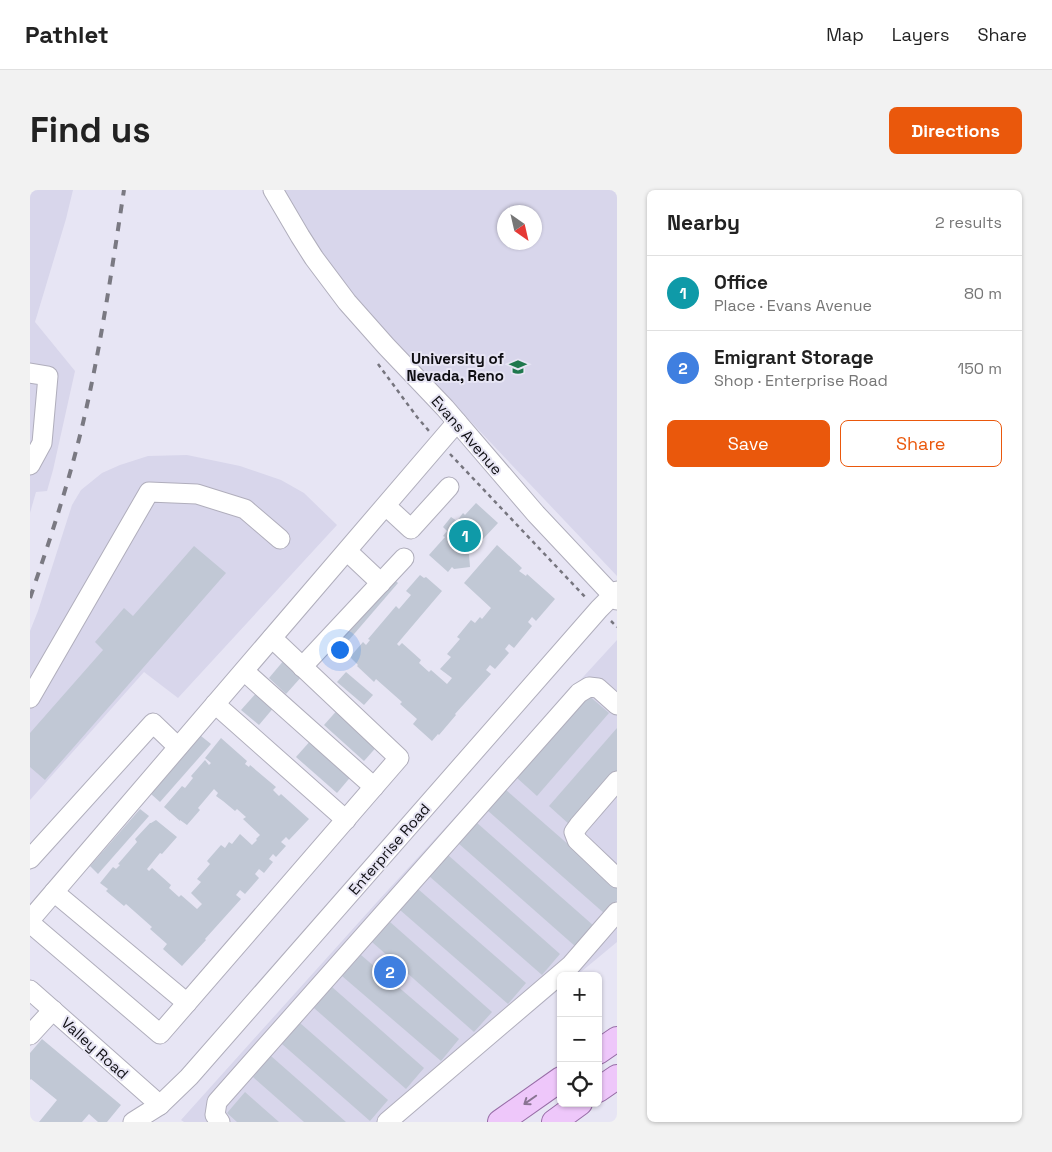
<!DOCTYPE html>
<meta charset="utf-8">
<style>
:root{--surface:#fff;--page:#f2f2f2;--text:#222;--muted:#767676;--line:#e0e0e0;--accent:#ea580c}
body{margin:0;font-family:"Space Grotesk",sans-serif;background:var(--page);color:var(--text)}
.controls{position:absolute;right:15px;bottom:15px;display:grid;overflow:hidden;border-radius:8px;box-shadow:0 1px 4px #0004}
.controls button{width:45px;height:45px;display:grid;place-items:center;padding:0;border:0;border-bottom:1px solid var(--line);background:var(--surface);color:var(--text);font:25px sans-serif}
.compass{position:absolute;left:467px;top:15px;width:45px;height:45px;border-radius:50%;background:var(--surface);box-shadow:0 1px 4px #0004;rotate:146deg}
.you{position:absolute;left:309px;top:459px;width:18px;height:18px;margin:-12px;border:4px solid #fff;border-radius:50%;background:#1a73e8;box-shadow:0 0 0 8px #1a73e833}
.badge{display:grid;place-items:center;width:32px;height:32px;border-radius:50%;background:var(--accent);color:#fff;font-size:16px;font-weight:700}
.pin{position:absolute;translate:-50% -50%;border:2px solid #fff;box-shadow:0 1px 5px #0006}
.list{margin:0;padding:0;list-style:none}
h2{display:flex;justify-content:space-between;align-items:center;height:65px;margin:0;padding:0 20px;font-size:21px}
h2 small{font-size:16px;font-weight:400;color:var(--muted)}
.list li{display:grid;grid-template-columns:32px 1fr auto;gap:15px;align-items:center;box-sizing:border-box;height:75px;padding:0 20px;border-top:1px solid var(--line)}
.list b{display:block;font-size:19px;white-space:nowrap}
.list p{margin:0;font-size:16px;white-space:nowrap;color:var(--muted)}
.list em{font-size:16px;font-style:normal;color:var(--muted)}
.actions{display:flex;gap:10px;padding:15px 20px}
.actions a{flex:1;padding:11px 0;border:1px solid var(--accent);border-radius:8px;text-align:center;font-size:18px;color:var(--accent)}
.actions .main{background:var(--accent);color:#fff}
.icon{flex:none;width:28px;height:28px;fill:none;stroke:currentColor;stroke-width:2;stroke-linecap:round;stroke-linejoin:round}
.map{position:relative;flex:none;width:587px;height:932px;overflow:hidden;border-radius:8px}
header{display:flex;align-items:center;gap:30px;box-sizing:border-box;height:70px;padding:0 25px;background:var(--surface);border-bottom:1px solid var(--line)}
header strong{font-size:24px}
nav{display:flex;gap:28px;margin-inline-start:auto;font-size:18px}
.intro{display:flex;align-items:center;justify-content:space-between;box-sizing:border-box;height:120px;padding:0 30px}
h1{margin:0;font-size:35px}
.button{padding:12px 22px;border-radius:8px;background:var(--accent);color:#fff;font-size:18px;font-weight:700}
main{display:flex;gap:30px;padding:0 30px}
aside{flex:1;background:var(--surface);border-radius:8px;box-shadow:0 1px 4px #0004}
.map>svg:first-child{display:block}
</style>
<header>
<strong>Pathlet</strong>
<nav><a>Map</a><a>Layers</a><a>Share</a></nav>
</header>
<div class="intro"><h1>Find us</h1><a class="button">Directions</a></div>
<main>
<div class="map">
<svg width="587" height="932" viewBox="0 0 587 932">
<rect width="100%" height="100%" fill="#e7e5f4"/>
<g fill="#d8d6eb" fill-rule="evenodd">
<polygon points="0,0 43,0 36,29 5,132 45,181 23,280 17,301 6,302 0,323"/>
<path d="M254 0H587V386L337 122 297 71 284 52ZM474 22H504V52H474Z"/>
<polygon points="157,265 210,276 251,290 274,303 307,335 148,508 114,482 0,610 0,441 8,421 42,315 51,300 72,283 90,275 118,266"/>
<polygon points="587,450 587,752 546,786 531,786 531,798 369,932 154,932 151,930 348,711"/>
</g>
<g fill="#c1c8d5">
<polygon points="446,313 468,333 439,364 440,377 424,379 422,377 418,382 399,365 415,347 413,346 417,341 413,337 421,327 427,331 433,323 435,325"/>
<polygon points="467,355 492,378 489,381 496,386 497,384 525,409 506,431 502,427 498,432 502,436 484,458 479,454 475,459 479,463 465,479 460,475 456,480 461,484 425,524 426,525 409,545 408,544 402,551 383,534 387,529 370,514 372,512 346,489 344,492 327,476 328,475 320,467 333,452 336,455 340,450 338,449 366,416 369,419 381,405 376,401 390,385 394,388 396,387 412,401 367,454 369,456 372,453 391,470 389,473 399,482 401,480 417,494 422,488 410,479 421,467 417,464 430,449 427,447 441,430 445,433 450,427 452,429 461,418 434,393"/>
<polygon points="164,356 196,383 15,590 0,577 0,543 73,460 65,452 94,418 103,426"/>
<polygon points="359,385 368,393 306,465 298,456"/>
<polygon points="255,469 273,485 256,504 239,488"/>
<polygon points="316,482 343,505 334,515 307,492"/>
<polygon points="228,501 245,516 229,535 211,520"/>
<polygon points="557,504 579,523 507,606 486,587"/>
<polygon points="310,517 350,553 334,571 294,535"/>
<polygon points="587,538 587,581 540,635 519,616"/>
<polygon points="171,546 181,554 130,612 121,604"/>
<polygon points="191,548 217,571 215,574 219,577 220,575 246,597 243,600 249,606 251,604 279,629 259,650 256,647 251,652 256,656 246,667 243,664 239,669 243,672 234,683 229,679 225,684 229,688 215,704 210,700 206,705 211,709 175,749 176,750 152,776 133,759 137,754 120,739 122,737 96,714 94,716 76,701 78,699 70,693 83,677 86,679 90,675 88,674 107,652 105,649 120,633 121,633 126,630 147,647 132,664 130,663 117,679 119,681 122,678 141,695 139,698 149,707 151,705 167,719 172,714 161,703 171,692 167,689 180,674 177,671 191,655 195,658 199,652 202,654 210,644 222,655 227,650 226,649 230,645 213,629 216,627 207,619 205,621 193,611 186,606 188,603 184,599 168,618 170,620 157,635 150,630 150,631 134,617 152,596 155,598 163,588 161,586 175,570 179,575 181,573 175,568"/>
<polygon points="282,549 323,584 307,603 266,567"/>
<polygon points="475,599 587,697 587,710 575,724 457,620"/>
<polygon points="110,619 119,626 68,684 60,676"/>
<polygon points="446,632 564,736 546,757 428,653"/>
<polygon points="418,665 530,764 512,785 399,686"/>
<polygon points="388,699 496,793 478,814 370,720"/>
<polygon points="360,732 462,822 444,842 342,752"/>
<polygon points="331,765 429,849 411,871 312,786"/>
<polygon points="302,797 394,878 376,899 284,818"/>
<polygon points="270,833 358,910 340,931 252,854"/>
<polygon points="12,849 91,915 77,932 68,932 59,924 52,932 9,932 27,910 1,889 0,890 0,863"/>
<polygon points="241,866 316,932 274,932 223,887"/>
<polygon points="215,902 249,932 207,932 197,923"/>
</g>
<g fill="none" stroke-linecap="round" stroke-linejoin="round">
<g stroke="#b0aebc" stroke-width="21">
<g id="minor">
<polyline points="243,0 270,46 284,68 317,112 356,156 415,218 506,324 587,410"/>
<polyline points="0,183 18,186 12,253 0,275"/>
<polyline points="356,316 381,339 419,297"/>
<polyline points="317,361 351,393"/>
<polyline points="272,477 374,368"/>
<polyline points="214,481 344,597"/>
<polyline points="0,508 119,302 167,304 215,319 250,349"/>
<polyline points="185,514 316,630"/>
<polyline points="587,591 549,635 544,642 547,650 587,688"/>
<polyline points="0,669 123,533 148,557"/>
<polyline points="24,702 157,813"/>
<polyline points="0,730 427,232"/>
<polyline points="0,733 130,844 369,568 242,448"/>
<polyline points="0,800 130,915"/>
<polyline points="0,845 23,820"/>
<polyline points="103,932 130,915 159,887 569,419 587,401"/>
<polyline points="190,932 185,925 187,912 549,503 559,497 568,498 587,515"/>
<polyline points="357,932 541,775 587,722"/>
</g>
</g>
<g stroke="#986ea7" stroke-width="26">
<g id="major">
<polyline points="568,862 587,849"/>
<polyline points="568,900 587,887"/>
<polyline points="470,932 531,889"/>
<polyline points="524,932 550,913"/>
</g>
</g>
<g stroke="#76757e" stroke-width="2.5" stroke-dasharray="4 4" stroke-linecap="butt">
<polyline points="348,174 387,227 399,241"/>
<polyline points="420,264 557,409"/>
<polyline points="581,431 587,437"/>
</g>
<use href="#minor" stroke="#fff" stroke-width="19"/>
<use href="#major" stroke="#eec7fa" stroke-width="24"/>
<path stroke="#7a7982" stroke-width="4" stroke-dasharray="9 9" stroke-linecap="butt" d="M0 408C20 350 39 292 53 233 71 156 82 78 94 0"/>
</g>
<defs><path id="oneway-shaft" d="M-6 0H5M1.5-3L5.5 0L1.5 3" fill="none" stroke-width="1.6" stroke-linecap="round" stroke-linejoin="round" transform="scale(1.25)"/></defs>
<use stroke="#897492" href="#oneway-shaft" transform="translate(500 910) rotate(145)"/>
<defs>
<g id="university-bare" transform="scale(1.35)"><path d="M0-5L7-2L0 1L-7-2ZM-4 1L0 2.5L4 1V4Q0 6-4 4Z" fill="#1f784d" stroke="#e7e5f4" stroke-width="2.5" paint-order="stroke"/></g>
</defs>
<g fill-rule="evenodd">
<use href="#university-bare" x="488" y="177"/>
</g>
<g text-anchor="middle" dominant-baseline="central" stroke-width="4" stroke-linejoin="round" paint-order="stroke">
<g font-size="15" font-weight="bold" fill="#0e0e12" stroke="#e7e5f4" text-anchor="end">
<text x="474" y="168">University of<tspan x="474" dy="17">Nevada, Reno</tspan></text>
</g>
<g font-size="15" fill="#0e0e12" stroke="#e7e5f4">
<text transform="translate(437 245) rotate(49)">Evans Avenue</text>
<text transform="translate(359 659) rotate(-49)">Enterprise Road</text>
<text transform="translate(65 858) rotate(42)">Valley Road</text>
</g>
</g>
</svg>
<div class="controls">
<button>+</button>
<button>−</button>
<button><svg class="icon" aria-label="locate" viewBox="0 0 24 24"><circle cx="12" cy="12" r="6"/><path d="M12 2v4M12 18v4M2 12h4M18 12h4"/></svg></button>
</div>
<svg class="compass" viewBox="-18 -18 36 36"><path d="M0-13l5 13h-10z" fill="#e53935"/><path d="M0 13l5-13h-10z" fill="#767676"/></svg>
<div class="you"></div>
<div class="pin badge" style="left:435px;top:346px;background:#0f9aa8">1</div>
<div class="pin badge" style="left:360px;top:782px;background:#3f7fe0">2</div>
</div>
<aside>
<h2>Nearby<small>2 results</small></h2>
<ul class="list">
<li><span class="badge" style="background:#0f9aa8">1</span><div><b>Office</b><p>Place · Evans Avenue</p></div><em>80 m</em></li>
<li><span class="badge" style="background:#3f7fe0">2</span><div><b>Emigrant Storage</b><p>Shop · Enterprise Road</p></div><em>150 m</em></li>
</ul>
<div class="actions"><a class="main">Save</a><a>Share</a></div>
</aside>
</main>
